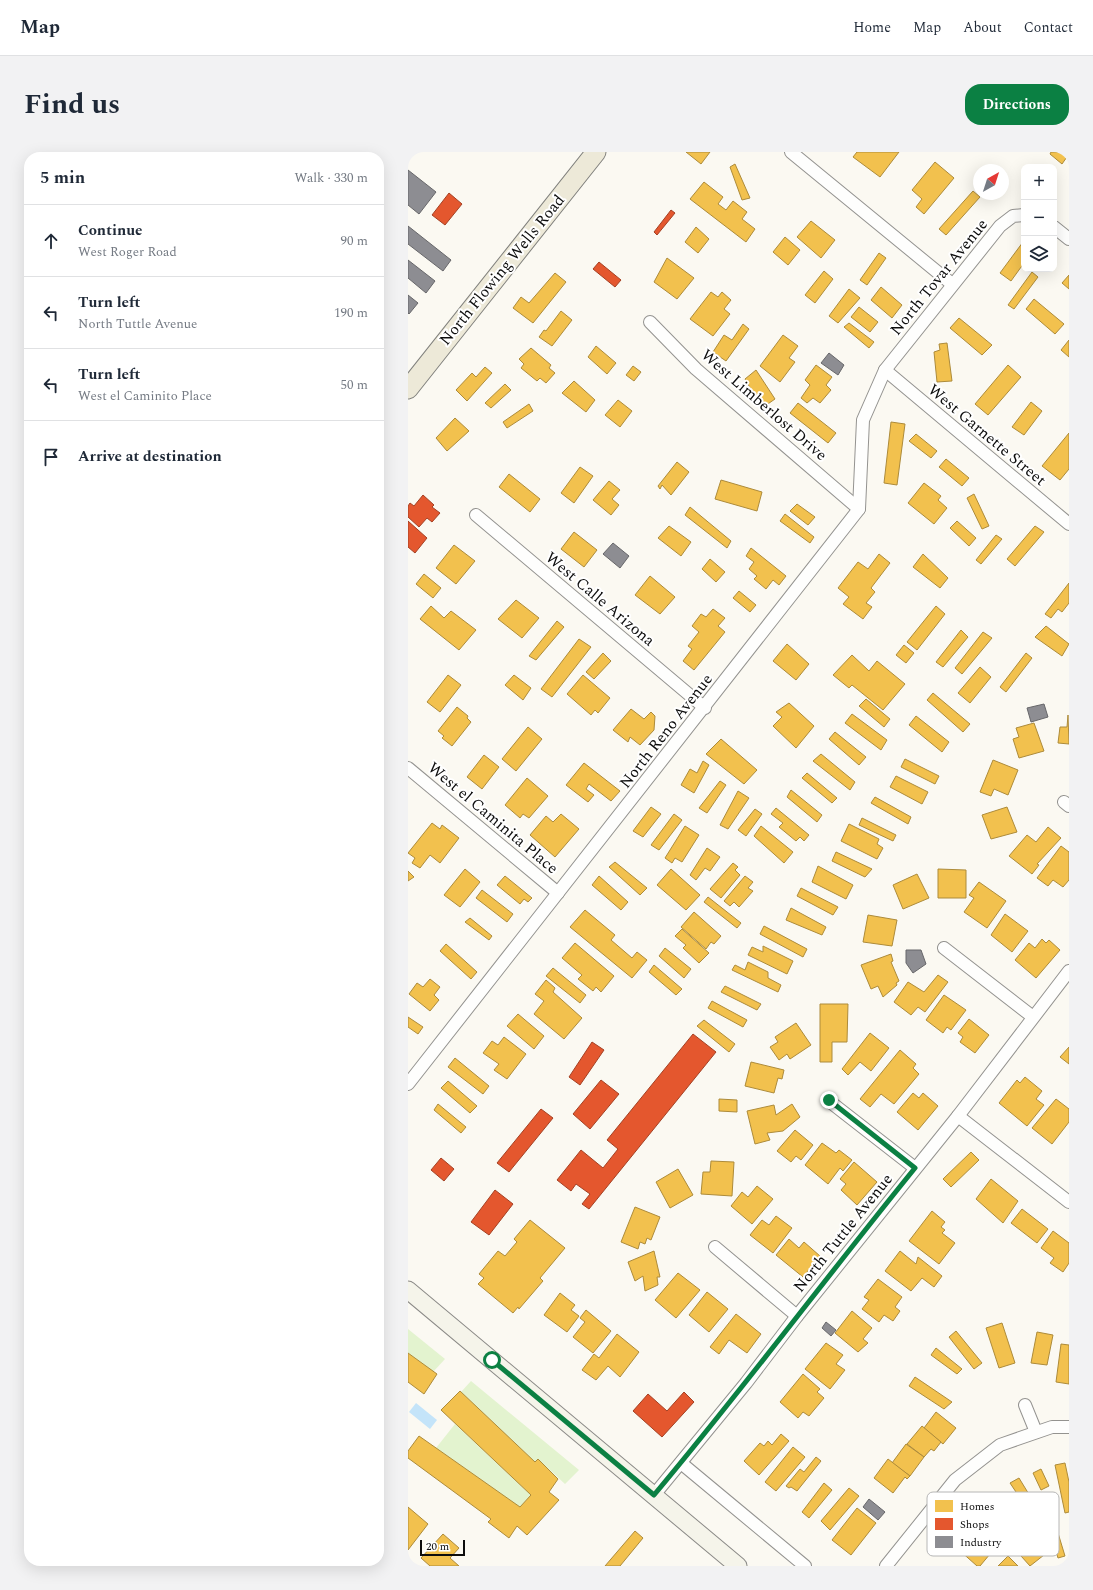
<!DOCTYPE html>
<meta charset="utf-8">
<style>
:root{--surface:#fff;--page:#f2f2f3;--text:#1f2937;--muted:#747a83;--line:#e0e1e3;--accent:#0b8043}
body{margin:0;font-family:Spectral,serif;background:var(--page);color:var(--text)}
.controls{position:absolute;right:12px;top:12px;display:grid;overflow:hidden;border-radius:8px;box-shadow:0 4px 16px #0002}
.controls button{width:36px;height:36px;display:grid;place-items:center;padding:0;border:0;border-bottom:1px solid var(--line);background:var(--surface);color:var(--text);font:20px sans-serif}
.compass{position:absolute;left:565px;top:12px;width:36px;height:36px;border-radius:50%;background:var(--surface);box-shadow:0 4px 16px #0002;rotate:39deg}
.scale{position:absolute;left:12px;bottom:10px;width:45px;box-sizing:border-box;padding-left:4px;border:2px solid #0d0d0d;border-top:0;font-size:11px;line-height:14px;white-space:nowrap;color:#0d0d0d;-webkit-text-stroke:3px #fff;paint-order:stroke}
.stop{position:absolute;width:12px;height:12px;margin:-9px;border:3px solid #0b8043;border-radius:50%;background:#fff}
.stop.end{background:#0b8043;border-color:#fff;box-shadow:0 1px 4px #0008}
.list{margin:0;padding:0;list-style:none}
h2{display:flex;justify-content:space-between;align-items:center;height:52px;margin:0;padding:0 16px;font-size:17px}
h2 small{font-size:13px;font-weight:400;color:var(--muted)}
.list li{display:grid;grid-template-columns:26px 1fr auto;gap:12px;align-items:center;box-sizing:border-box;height:72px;padding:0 16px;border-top:1px solid var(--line)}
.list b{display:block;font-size:15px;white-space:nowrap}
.list p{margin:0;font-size:13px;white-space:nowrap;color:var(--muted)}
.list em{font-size:13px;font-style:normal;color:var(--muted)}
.icon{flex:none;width:22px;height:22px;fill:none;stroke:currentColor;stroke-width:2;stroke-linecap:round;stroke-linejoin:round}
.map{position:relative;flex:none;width:661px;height:1414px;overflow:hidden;border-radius:16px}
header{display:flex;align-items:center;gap:24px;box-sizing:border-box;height:56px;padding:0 20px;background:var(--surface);border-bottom:1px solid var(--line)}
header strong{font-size:19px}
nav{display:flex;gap:22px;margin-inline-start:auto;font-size:14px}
.intro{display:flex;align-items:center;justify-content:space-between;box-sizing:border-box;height:96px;padding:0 24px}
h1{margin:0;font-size:28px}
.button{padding:10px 18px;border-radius:16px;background:var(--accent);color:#fff;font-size:14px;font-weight:700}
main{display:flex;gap:24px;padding:0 24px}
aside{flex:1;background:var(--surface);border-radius:16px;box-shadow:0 4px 16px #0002}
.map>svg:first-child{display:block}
</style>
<header>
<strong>Map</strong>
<nav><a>Home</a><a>Map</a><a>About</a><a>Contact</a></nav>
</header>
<div class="intro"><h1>Find us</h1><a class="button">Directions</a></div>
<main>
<aside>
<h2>5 min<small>Walk · 330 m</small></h2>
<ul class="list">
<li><svg class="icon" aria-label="ahead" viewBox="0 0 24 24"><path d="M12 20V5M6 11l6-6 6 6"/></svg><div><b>Continue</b><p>West Roger Road</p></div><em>90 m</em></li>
<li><svg class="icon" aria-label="left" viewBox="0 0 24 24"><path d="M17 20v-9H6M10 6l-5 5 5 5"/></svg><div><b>Turn left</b><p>North Tuttle Avenue</p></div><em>190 m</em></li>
<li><svg class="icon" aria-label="left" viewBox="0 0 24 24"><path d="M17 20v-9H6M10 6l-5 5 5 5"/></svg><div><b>Turn left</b><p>West el Caminito Place</p></div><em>50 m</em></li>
<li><svg class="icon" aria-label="arrive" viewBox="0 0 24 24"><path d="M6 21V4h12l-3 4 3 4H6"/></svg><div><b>Arrive at destination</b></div></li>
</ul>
</aside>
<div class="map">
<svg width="661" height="1414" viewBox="0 0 661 1414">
<rect width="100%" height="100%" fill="#fbf9f2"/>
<g fill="#e3f3cf">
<polygon points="0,1177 37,1207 25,1220 0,1201"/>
<polygon points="63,1229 171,1318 157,1332 130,1307 127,1310 53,1240"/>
<polygon points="47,1272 123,1343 112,1355 28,1296"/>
</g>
<polygon fill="#c4e4f9" points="8,1251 29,1268 22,1277 1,1260"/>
<g fill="#f2c14e" stroke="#ad8b3a">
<polygon points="278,0 302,0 293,12"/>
<polygon points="449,0 491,0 472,25 445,5"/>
<polygon points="643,0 661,0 661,2 654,12 642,2"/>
<polygon points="527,10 546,26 516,62 508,55 514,47 504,38"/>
<polygon points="327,12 342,46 334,48 322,15"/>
<polygon points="296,30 315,45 310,52 318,58 325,49 339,60 334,67 347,77 338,90 282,47"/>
<polygon points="565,39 572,45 538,83 531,77"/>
<polygon points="403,69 427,88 413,106 389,85"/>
<polygon points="288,75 301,87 290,101 277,90"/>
<polygon points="377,85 392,98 380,113 365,100"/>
<polygon points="615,90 616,91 616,111 603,129 592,121"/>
<polygon points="471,101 478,106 459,133 452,128"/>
<polygon points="259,106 286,126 269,147 246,130"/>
<polygon points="416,119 425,127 407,151 397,143"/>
<polygon points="624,120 630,125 606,157 600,153"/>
<polygon points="147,121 158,130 125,171 105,156 113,145 121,151"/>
<polygon points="661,123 661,137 654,131"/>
<polygon points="473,135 494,153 484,166 463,148"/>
<polygon points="441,137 452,146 430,171 421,164"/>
<polygon points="303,140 310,145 314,140 323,148 316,157 322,162 305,184 282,167"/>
<polygon points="626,147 656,172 647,182 618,157"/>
<polygon points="451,155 470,170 462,180 443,165"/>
<polygon points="153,159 164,168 144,194 131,185 136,178 138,179"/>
<polygon points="551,166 584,193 574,203 542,176"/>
<polygon points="441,171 466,190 461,196 436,175"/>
<polygon points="335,172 341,177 318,209 305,200 316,183 324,188"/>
<polygon points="375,183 390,194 381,206 387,210 372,230 352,214"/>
<polygon points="661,188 661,205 653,198"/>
<polygon points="539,191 544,229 529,230 526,200 532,198 531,192"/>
<polygon points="188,194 208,211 199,222 180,205"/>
<polygon points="123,196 143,213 141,216 147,221 138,231 132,226 129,229 113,216 116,212 111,207"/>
<polygon points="408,213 424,225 418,233 423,238 412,251 405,246 399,251 393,246 402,233 397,228"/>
<polygon points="600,213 613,225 580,263 567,252"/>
<polygon points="225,214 233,220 226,229 218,223"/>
<polygon points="77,215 84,221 59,249 48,238 64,221 68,225"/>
<polygon points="348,218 367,247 354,256 337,227"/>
<polygon points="166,229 187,248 178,260 154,241"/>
<polygon points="97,232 103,238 83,256 77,251"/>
<polygon points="210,248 224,259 212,275 197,263"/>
<polygon points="623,250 634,259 616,283 604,275"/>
<polygon points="390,251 428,281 420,291 382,261"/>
<polygon points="121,252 125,259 99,276 95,270"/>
<polygon points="47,266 61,279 39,299 28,286"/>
<polygon points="483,270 497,272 489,333 476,331"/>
<polygon points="661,281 661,317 652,328 634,314"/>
<polygon points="508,282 529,299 523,306 501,289"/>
<polygon points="538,307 561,326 554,334 531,315"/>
<polygon points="269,310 281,320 263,343 254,333 252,337 250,334"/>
<polygon points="172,315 185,324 166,351 153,341"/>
<polygon points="101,322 132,347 122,360 91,335"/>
<polygon points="313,328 354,340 349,359 307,347"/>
<polygon points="201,329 212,338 204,347 211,353 203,363 185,348"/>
<polygon points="516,331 533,344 530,348 539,356 526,372 500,351"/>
<polygon points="566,342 581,374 574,377 559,346"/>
<polygon points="389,352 407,365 400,373 382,359"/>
<polygon points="282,355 323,389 319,396 277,363"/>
<polygon points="377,362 406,385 402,391 372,369"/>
<polygon points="549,369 568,386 561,394 542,376"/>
<polygon points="261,374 283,390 273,404 250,386"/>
<polygon points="627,374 636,380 607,414 599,407"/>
<polygon points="166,380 189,398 176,415 153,397"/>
<polygon points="588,383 594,387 573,412 568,408"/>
<polygon points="46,393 67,409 48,432 28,416"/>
<polygon points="343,396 378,424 371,433 365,428 358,437 346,427 349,424 341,417 346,410 338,404"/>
<polygon points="471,402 482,411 463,436 467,440 458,451 464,455 455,467 435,452 441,445 430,436 450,410 460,417"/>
<polygon points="515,402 540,426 532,436 505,415"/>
<polygon points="302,407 317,420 308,430 294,417"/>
<polygon points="16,422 33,436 25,446 8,432"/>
<polygon points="242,424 267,445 252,462 227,443"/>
<polygon points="661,431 661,451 654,460 650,457 643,466 637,462"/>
<polygon points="331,439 348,453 342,460 325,446"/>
<polygon points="108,448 131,466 114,486 90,467"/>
<polygon points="23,454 36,466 43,459 68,478 51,498 12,467"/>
<polygon points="528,454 537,462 509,498 499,490"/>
<polygon points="305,457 317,466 310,474 317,480 286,518 275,509 284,497 280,494 291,480 284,474 293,462 298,465"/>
<polygon points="149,469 156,475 128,508 121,504"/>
<polygon points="638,474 661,492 654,504 627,485"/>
<polygon points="553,478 560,485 535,515 528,510"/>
<polygon points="575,480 584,486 554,522 547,516"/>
<polygon points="171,487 183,495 144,545 133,537"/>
<polygon points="379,492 401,512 388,528 365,509"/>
<polygon points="496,493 506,501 498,511 488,503"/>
<polygon points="195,501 203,509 186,527 178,520"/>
<polygon points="618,501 624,506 598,540 592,535"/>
<polygon points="444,503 461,519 469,509 497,532 475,558 444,533 441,536 425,523"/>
<polygon points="572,515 583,525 562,551 550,541"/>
<polygon points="40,523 53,533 32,560 19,550"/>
<polygon points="106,523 123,536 115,548 97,533"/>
<polygon points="175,523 202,546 190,561 187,558 183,563 159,542"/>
<polygon points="525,541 562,572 555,580 519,548"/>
<polygon points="458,547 482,567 476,575 451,554"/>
<polygon points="381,551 406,574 388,596 365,574 374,565 368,560"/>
<polygon points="49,555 60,564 59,566 63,570 44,594 34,586 36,584 30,579"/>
<polygon points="223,557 236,567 243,560 247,564 246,578 232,593 222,585 220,590 205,578"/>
<polygon points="444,562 479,588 473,598 437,571"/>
<polygon points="660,563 661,592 650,591 652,575 659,575"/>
<polygon points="508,564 541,590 534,600 501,573"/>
<polygon points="626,571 636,599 611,606 605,587 611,585 608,576"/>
<polygon points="120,575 134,587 108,619 94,607"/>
<polygon points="427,580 458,605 451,613 421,587"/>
<polygon points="313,587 349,618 336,632 298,602"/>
<polygon points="413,602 447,630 442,638 405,609"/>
<polygon points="76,603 91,615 74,637 59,625"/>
<polygon points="497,607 531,624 527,632 493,615"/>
<polygon points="585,608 610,618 600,643 586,637 583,644 572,640"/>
<polygon points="295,609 301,613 286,641 273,633 282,617 289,621"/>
<polygon points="176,611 212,639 203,649 181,632 178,637 186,643 180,650 158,633"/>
<polygon points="399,621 429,646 424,651 394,626"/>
<polygon points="488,624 520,640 514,652 482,635"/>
<polygon points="119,626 140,644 121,666 115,662 112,666 97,653"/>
<polygon points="312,629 318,633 299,661 291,656"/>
<polygon points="383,638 414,663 409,670 379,645"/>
<polygon points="330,639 341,646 320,677 312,673"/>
<polygon points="467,645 503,665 500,672 463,651"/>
<polygon points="243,655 253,662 235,685 225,679"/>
<polygon points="599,655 609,680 583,687 574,663"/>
<polygon points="368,656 401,683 396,689 392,685 388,689 371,675 375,671 363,662"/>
<polygon points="347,657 354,662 338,684 330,678"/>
<polygon points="153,662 171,677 147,705 122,683 138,664 145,670"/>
<polygon points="266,662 274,668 251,698 243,693"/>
<polygon points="454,666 488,683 485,689 451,673"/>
<polygon points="24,671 32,677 34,673 51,686 32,711 22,703 12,716 4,711 7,706 0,701"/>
<polygon points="441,672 471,687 469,692 475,696 469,707 433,689"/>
<polygon points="277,674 291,683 274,710 267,706 264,711 257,706"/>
<polygon points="353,674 385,700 376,711 346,684"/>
<polygon points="640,675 653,686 629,712 631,713 624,722 601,704 619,683 628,690"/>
<polygon points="653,694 661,700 661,728 655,735 645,728 640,734 629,726"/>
<polygon points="299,696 312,705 302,719 297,716 288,728 282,723"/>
<polygon points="428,700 464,717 457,725 424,709"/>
<polygon points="207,710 239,736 232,743 201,715"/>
<polygon points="325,711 330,715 327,718 332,723 313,746 302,737"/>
<polygon points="410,714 445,733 438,747 404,730"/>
<polygon points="57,717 72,730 52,755 36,743"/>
<polygon points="263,717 292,743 278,758 249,733"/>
<polygon points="530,717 558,718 558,746 530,746"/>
<polygon points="0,719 6,725 0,729"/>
<polygon points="509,722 521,746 495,757 485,733"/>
<polygon points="97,724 124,746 120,750 116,747 112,752 89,733"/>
<polygon points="191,724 220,750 213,758 184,733"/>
<polygon points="337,724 345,730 340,736 345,739 331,755 326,750 322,754 316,749"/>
<polygon points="571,730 598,749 579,776 556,760 566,746 561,743"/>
<polygon points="393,736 430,755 425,763 389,744"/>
<polygon points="74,738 105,762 99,770 68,746"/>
<polygon points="300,745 333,771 329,776 296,750"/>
<polygon points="383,756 418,775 414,783 378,768"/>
<polygon points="177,758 207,783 203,788 224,806 229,800 239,808 224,826 162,775"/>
<polygon points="286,760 313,784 306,792 303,790 298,797 273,775"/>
<polygon points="597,762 620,779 604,800 583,783"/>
<polygon points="460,763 489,768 484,794 455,790"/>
<polygon points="62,766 84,784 81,788 57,770"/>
<polygon points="356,774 399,797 395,805 352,782"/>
<polygon points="274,777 301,801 291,811 275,796 278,793 267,784"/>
<polygon points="634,787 638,791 641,788 652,798 628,826 607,808 621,791 627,796"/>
<polygon points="167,791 206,824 193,840 188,835 185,839 170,827 174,823 154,806"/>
<polygon points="38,792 69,820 63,827 32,799"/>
<polygon points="355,794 385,809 379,822 340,803 344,795 355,800"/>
<polygon points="257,796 283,817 276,826 251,804"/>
<polygon points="483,802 485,809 483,810 491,829 488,831 489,833 475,845 470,834 463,837 453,813"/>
<polygon points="340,810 360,820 360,826 373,833 370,840 324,818 327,813 337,818"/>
<polygon points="246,813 274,837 268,843 241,820"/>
<polygon points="145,816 178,843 172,851 138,824"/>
<polygon points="530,823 540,830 517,860 510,855 503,863 486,850 500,830 516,840"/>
<polygon points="22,827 32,835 26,843 31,848 22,859 1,842 9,831 15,835"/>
<polygon points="138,828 147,836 145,840 174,866 156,887 126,862 136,849 127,842"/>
<polygon points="317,834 353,852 349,858 313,840"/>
<polygon points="536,843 558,858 543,878 539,875 535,881 518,868"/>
<polygon points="304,849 339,868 335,875 300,856"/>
<polygon points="412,852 440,852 439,890 424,890 424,910 412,910"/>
<polygon points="110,862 136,884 126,897 99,874"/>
<polygon points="0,865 15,875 10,882 0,875"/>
<polygon points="561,867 581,883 567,901 552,890 555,885 550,881"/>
<polygon points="296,868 327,892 321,900 289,874"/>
<polygon points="388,871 403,893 382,907 379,902 371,908 362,895 370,890 367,885"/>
<polygon points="462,881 481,896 463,919 452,910 440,923 434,917"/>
<polygon points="96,885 118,902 99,927 86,918 91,912 75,901 84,889 90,893"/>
<polygon points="661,895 661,912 652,905"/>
<polygon points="492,898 508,912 505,916 511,922 486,952 473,942 462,955 452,947"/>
<polygon points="47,906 81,934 75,942 40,915"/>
<polygon points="343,910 376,918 374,927 370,926 366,941 337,934"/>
<polygon points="617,925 634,939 628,947 636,953 619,974 591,951 609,928 612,931"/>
<polygon points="40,929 69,954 62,961 33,936"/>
<polygon points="505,941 511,946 515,941 530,954 510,978 489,960"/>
<polygon points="311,947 329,948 329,960 311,959"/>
<polygon points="648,947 661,957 661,970 644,992 624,976"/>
<polygon points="30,952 58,975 53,981 26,958"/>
<polygon points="384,952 392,965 375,979 359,981 362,988 347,992 339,959 366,953 368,963"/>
<polygon points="387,978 405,993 393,1008 388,1004 383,1010 369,999"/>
<polygon points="414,991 428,1001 431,998 444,1008 435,1019 432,1016 420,1032 397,1013"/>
<polygon points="563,1000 571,1008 543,1035 535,1027"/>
<polygon points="303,1009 326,1010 324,1044 293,1042 295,1020 302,1020"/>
<polygon points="446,1010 469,1030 449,1053 433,1038 438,1032 432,1027"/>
<polygon points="270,1017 285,1043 262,1056 248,1030"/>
<polygon points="583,1027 610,1049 595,1071 568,1047"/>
<polygon points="349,1034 365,1047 344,1072 323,1054 334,1040 340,1045"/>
<polygon points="227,1055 252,1065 243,1088 239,1086 237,1092 232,1090 230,1097 213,1090"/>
<polygon points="614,1057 640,1077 629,1091 603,1071"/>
<polygon points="524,1059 537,1070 533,1075 537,1078 534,1081 547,1091 531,1112 501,1089"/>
<polygon points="368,1064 384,1076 365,1101 342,1083 354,1068 361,1073"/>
<polygon points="122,1068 157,1096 132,1126 135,1129 111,1157 110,1155 105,1161 70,1132 76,1126 71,1122 90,1099 97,1104 109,1090 106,1087"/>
<polygon points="645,1079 661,1091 661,1111 655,1120 642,1111 646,1106 633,1096"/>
<polygon points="381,1087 391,1096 396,1090 412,1104 395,1125 368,1103"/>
<polygon points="246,1099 252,1125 249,1125 250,1133 237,1139 235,1124 227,1129 220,1110"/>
<polygon points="492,1099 508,1112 510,1105 534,1124 526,1135 514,1126 503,1139 477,1119"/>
<polygon points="270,1121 292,1138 268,1166 247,1148"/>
<polygon points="470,1127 494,1145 487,1155 492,1159 485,1169 476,1163 471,1170 454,1157 461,1148 456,1145"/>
<polygon points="299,1140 320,1157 301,1180 281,1163"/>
<polygon points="152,1141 167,1153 163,1158 171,1164 159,1180 136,1163"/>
<polygon points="178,1158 203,1179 185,1201 165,1185 177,1170 172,1166"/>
<polygon points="444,1159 464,1176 455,1187 460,1191 450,1200 427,1181"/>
<polygon points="328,1162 353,1182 339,1201 321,1188 311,1202 302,1195"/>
<polygon points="594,1171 607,1211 591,1216 578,1176"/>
<polygon points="548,1179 574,1211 566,1217 541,1185"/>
<polygon points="629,1180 645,1183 639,1213 623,1211"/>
<polygon points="209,1182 231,1200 212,1225 200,1214 188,1228 174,1218 186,1202 191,1206"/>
<polygon points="418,1191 435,1203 428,1212 437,1218 422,1237 397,1217"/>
<polygon points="653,1192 661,1193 661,1232 648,1230"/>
<polygon points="528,1196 554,1217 549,1222 523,1203"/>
<polygon points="0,1201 29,1222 16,1242 0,1230"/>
<polygon points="395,1222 412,1237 409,1240 416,1246 401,1264 395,1260 390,1266 372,1250"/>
<polygon points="507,1225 544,1250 536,1257 501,1234"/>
<polygon points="52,1239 127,1310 130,1307 150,1327 141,1340 151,1348 119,1383 109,1374 101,1386 80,1370 83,1367 0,1306 0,1299 11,1284 112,1355 123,1343 33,1258"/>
<polygon points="528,1260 548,1276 535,1292 516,1276"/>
<polygon points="514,1274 533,1290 526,1299 523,1297 516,1305 499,1292"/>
<polygon points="373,1282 381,1289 351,1323 336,1309 352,1291 356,1294 360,1289 364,1293"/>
<polygon points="498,1292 516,1305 502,1324 484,1311"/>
<polygon points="385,1295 397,1305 368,1339 357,1330"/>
<polygon points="408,1305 413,1309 389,1339 383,1335 381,1336 378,1334 392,1317 396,1320"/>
<polygon points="480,1307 502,1324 499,1327 497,1325 485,1341 466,1326"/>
<polygon points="657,1311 661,1330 661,1360 657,1361 647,1313"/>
<polygon points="633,1317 641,1334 633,1338 625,1321"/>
<polygon points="611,1326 622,1344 614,1349 602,1331"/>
<polygon points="416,1331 424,1338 401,1366 394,1360"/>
<polygon points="441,1336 451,1344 422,1378 413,1369"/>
<polygon points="0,1355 20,1372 0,1398"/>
<polygon points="449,1356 468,1371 443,1403 424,1388"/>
<polygon points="227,1379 235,1386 212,1414 197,1414"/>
<polygon points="650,1381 657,1404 650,1406 643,1383"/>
<polygon points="35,1382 51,1396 42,1406 51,1414 22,1414 13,1406"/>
<polygon points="547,1382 562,1395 567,1390 582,1402 572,1414 569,1414 541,1389"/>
<polygon points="620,1384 636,1403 622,1414 604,1394 611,1387 613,1389"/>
<polygon points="600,1404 610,1414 590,1414"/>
</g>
<g fill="#e4572e" stroke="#a44124">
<polygon points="41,41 54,52 37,73 24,63"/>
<polygon points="263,58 267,61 249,83 246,80"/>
<polygon points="191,110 213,128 207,135 185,117"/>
<polygon points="15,343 26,353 24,355 32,361 24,370 19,366 11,375 0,365 0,354 2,351 6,354"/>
<polygon points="0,369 19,386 7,401 0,395"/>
<polygon points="285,882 308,900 181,1057 174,1052 182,1042 168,1032 163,1039 149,1028 173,998 195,1016 210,997 199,988"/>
<polygon points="184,890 196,898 172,933 161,925"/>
<polygon points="193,928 211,942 182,977 165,962"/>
<polygon points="133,957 145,966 101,1020 89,1011"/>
<polygon points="33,1006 46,1017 36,1029 23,1018"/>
<polygon points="87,1038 105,1052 81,1083 63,1070"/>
<polygon points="276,1240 286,1250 254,1285 225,1259 240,1242 259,1259"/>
</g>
<g fill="#8d8d92" stroke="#67676a">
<polygon points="0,18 28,40 11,62 0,53"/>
<polygon points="0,74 43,108 35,119 0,92"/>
<polygon points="0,108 27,129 18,141 0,126"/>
<polygon points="0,143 10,151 1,162 0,161"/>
<polygon points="421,201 436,213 430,223 413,211"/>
<polygon points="205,391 221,404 212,416 195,402"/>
<polygon points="636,552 640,565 623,570 619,556"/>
<polygon points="498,798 513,798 518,812 505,821 498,811"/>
<polygon points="418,1170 428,1178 423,1184 414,1176"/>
<polygon points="461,1347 477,1360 470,1368 455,1355"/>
</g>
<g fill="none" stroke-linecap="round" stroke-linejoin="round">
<g stroke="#949390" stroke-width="14">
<g id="street">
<polyline points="383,0 544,132"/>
<polyline points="646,75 661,87"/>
<polyline points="242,170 288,217 451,357"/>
<polyline points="477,218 661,372"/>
<polyline points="68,363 297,556"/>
<polyline points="0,616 150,741"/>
<polyline points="656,650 661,654"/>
<polyline points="536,796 625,865"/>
<polyline points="0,932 451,357 455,268 477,218 592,74 605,64 616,63"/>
<polyline points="421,949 507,1016"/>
<polyline points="550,964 661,1050"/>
<polyline points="307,1095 389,1164"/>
<polyline points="617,1253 628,1280"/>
<polyline points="273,1311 397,1414"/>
<polyline points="246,1343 338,1231 389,1164 550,964 661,819"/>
<polyline points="478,1414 547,1328 592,1293 644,1275 661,1275"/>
</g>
</g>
<g stroke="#8b8a87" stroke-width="19">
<polyline id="secondary" points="0,1138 330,1414"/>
</g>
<g stroke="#81817d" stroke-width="21">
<polyline id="primary" points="0,237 188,0"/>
</g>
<use href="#street" stroke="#fefefd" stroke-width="12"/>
<use href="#secondary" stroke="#f5f4ea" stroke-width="17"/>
<use href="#primary" stroke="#ede9d8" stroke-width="19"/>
</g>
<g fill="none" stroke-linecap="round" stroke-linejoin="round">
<path stroke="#0b8043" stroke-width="5" d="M84 1208 246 1343C336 1236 419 1124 507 1016L421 948"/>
</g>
<g text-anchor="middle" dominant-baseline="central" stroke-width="4" stroke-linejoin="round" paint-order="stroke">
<g font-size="16" fill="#0d0d0d" stroke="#fff">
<text transform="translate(94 118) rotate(-51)">North Flowing Wells Road</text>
<text transform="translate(531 125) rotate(-51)">North Tovar Avenue</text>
<text transform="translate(356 253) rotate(41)">West Limberlost Drive</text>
<text transform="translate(579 283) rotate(40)">West Garnette Street</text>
<text transform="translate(192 447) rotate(40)">West Calle Arizona</text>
<text transform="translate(258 579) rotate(-52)">North Reno Avenue</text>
<text transform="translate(85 666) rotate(40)">West el Caminita Place</text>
<text transform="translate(435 1081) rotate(-51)">North Tuttle Avenue</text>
</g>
</g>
<rect x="519" y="1340" width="132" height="64" rx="6" fill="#fff" stroke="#b6b6b6" stroke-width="1"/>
<rect x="527" y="1348" width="18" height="12" fill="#f2c14e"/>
<rect x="527" y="1366" width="18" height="12" fill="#e4572e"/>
<rect x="527" y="1384" width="18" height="12" fill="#8d8d92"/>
<g font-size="11" fill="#0d0d0d">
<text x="552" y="1358">Homes</text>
<text x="552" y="1376">Shops</text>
<text x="552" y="1394">Industry</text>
</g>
</svg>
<div class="controls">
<button>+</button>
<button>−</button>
<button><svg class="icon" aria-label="layers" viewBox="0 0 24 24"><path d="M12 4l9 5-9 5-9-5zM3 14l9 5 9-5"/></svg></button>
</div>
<svg class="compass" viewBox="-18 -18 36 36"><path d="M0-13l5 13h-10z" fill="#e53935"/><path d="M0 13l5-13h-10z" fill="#747a83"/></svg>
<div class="scale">20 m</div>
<div class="stop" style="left:84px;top:1208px"></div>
<div class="stop end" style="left:421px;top:948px"></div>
</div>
</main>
